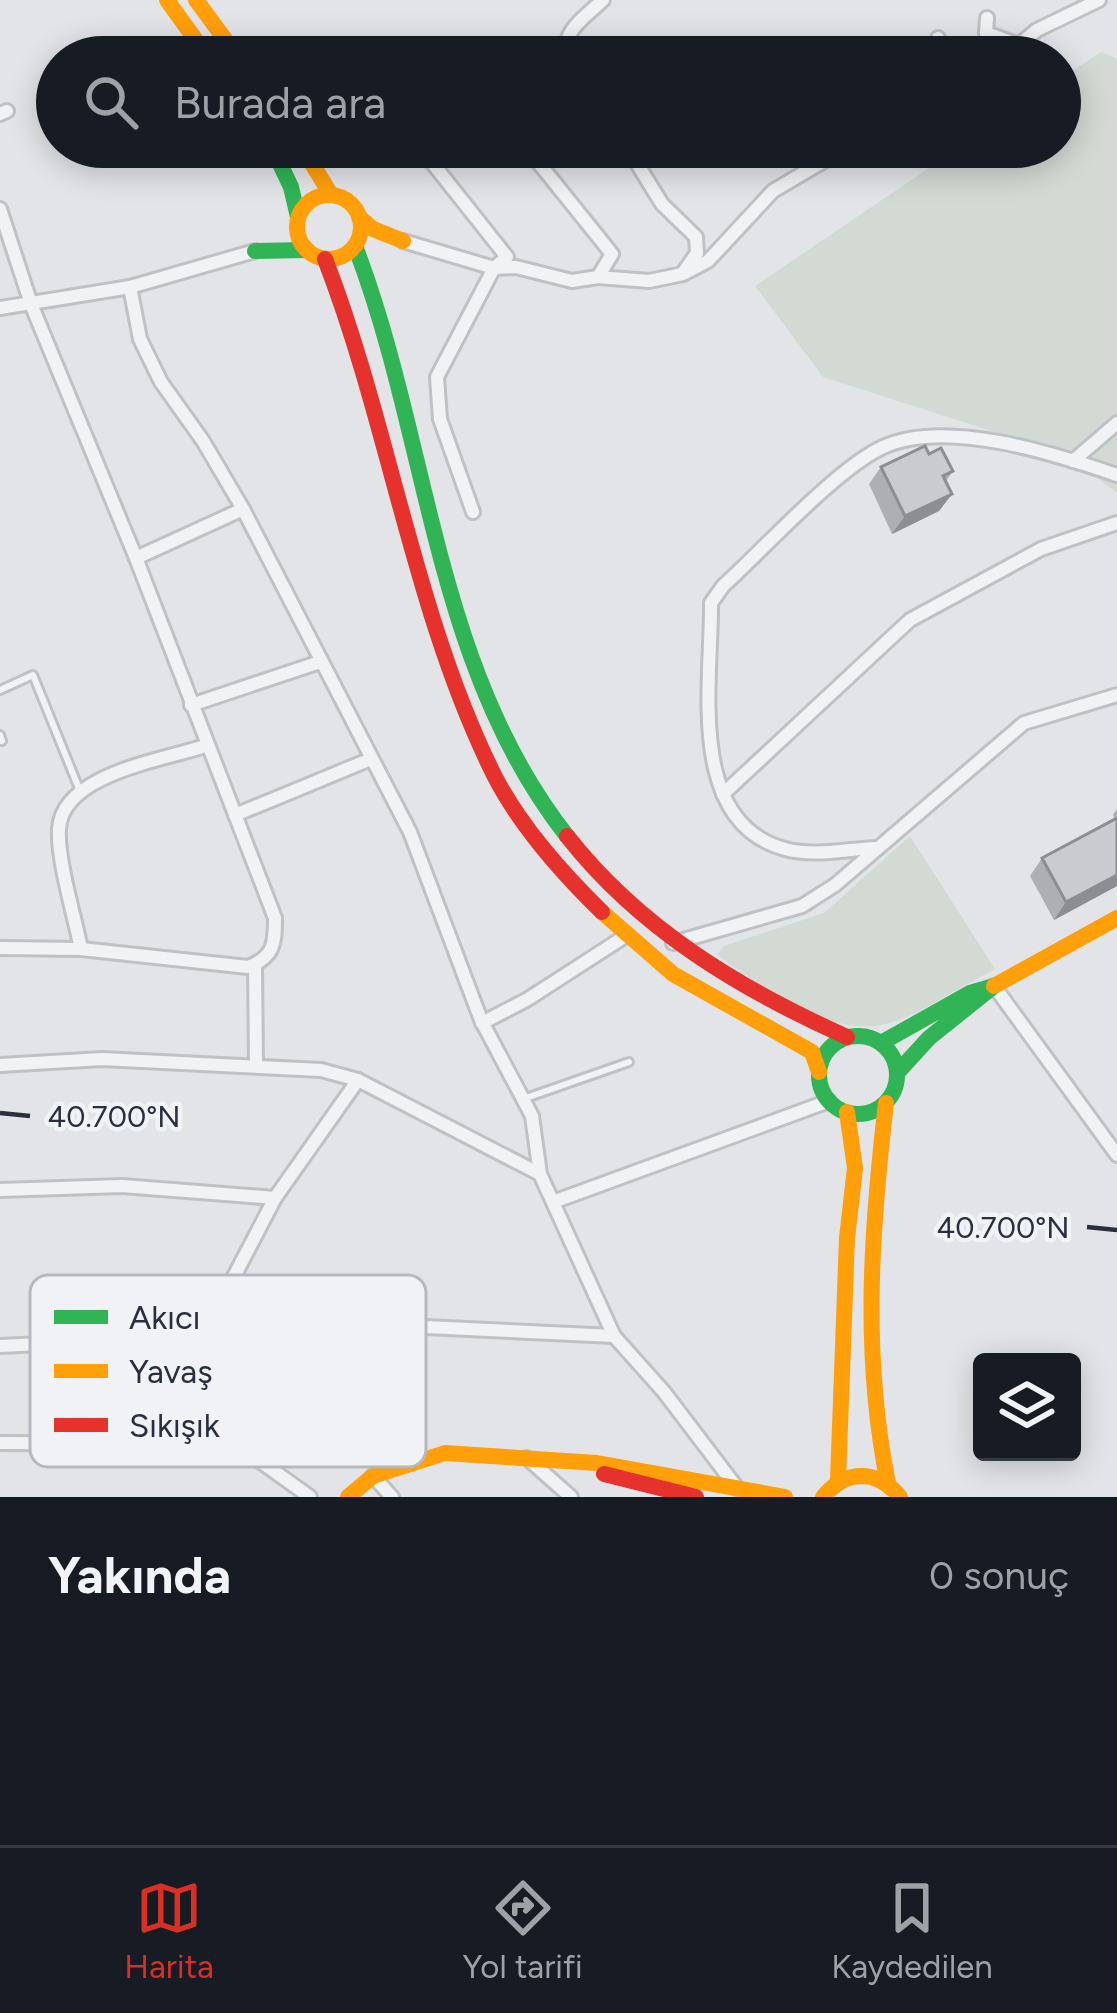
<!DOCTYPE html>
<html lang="tr">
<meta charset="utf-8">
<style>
:root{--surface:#171b24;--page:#20242c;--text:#f1f3f6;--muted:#9ea1a6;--line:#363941;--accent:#d93025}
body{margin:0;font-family:Figtree,sans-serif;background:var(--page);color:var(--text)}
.controls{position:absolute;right:36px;bottom:36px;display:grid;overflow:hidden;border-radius:12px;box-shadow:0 6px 30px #0003}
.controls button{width:108px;height:108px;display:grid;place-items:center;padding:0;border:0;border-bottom:3px solid var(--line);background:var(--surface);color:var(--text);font:60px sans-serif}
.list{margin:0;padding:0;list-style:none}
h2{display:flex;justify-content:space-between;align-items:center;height:156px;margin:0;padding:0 48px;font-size:51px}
h2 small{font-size:39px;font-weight:400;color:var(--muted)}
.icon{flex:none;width:66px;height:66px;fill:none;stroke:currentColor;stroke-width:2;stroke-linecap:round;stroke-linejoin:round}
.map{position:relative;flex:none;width:1117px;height:1497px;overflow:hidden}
.search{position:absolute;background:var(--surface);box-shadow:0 6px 30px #0003;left:36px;right:36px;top:36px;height:132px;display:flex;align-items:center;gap:30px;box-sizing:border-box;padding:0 42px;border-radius:66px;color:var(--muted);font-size:45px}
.sheet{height:348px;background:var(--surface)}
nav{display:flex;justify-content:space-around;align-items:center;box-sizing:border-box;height:168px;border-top:3px solid var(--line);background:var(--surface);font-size:33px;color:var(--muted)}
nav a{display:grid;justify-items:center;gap:6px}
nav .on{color:var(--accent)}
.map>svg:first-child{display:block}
</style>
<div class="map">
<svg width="1117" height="1497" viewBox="0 0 1117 1497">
<rect width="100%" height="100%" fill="#e2e4e7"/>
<g fill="#d2dad3">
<polygon points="1101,52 1117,59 1117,493 1069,456 823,377 755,286 960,147 1060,147 1060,79"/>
<path d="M910 836 995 969C965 984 916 1017 886 1024 827 1038 763 986 717 955L724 946 824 913Z"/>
</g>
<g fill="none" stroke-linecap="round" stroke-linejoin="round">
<g stroke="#bfc1c4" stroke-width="12">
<g id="lane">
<polyline points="0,690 33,675 80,791"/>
<polyline points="0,735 2,741"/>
<polyline points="526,1098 629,1062"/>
</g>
</g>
<g stroke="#bfc1c4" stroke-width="18">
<g id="street">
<polyline points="987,18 986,33 1022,46"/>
<polyline points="938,38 942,57"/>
<path d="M567 57C561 31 585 17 603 0"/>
<polyline points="1004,57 1037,30 1099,0"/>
<polyline points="0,114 7,111"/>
<polyline points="627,147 662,204 696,237 697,253 683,273"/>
<polyline points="430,160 507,257 494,268 437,377 440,419 473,512"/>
<path d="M0 209 31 304 136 558 275 918C275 944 274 957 248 967L81 949 0 948"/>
<polyline points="403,241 494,268 516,267 572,281 598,277 612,254 526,147"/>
<polyline points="598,277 649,281 683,274 708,261 773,191 839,152 911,147"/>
<polyline points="130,287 140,339 161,382 203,441 243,509 410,832 481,1020 532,1116 540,1174 614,1336 664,1392 737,1488"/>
<polyline points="0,308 130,287 255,251"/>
<polyline points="1073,461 1117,423"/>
<polyline points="136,558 243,509"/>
<polyline points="191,705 320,662"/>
<polyline points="723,794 910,620 1041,549 1117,523"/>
<polyline points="235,815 371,759"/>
<path d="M877 848C846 849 815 857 785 849 685 822 712 680 711 603L723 586C764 549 836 469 883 447 946 418 1055 454 1117 475"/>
<polyline points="673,943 802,906 835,885 1024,723 1117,695"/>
<path d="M81 949C75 918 57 859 59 829 62 774 163 760 205 746"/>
<polyline points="255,964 256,1065"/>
<polyline points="994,986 1117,1155"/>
<polyline points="482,1023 528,999 627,935"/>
<polyline points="0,1065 102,1059 321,1070 358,1080 540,1174"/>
<polyline points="0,1190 122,1186 275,1198"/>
<polyline points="553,1202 829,1101"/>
<polyline points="203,1336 275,1198 358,1080"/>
<polyline points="0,1346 203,1336 341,1323 614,1336"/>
<polyline points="0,1443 217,1444 257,1459 310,1497"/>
<polyline points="527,1458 571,1497"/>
<polyline points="373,1476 392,1497"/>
</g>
</g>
<use href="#lane" stroke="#f1f2f4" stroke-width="6"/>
<use href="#street" stroke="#f1f2f4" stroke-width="12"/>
<g stroke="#30b455" stroke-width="16">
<polyline points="272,147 291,187 298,217"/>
<path d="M355 246C430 441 433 666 567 836"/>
<polyline points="255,251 307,250"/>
<circle cx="858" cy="1075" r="39"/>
<polyline points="881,1043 970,993 994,986 929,1038 897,1073"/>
</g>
<g stroke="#ff9f0a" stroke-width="16">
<polyline points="167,0 208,57"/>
<polyline points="196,0 238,57"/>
<polyline points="302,147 331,195"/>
<circle cx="329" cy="227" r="32"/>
<polyline points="359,217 373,229 403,241"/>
<polyline points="602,912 673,974 812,1052 819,1072"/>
<polyline points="994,986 1117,918"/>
<path d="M886 1103C871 1231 862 1356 888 1483"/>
<polyline points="838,1480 847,1238 855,1168 847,1112"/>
<polyline points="348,1497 373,1476 445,1453 597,1463 785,1497"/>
<path d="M823 1497C846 1469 877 1469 900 1497"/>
</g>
<g stroke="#e5322d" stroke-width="16">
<path d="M325 259C390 427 414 614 494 775 520 826 561 872 602 912"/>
<path d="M567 836C640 929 740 989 847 1037"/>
<polyline points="604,1474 696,1497"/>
</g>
</g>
<g fill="#adafb2">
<polygon points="881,467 953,471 946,481 952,494 939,511 892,534 869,484"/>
<polygon points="1117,809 1117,886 1054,920 1030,876 1042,858 1115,819 1113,815"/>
</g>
<g fill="#8d8e91">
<polygon points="952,494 939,511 892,534 905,516"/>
<polygon points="1117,875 1117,886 1054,920 1066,902"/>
</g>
<g fill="#c9cbcf" stroke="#8d8e91" stroke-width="3">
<polygon points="925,446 929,454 941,448 953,471 943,476 952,494 905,516 881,467"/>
<polygon points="1117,818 1117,875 1066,902 1042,858"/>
</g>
<path fill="none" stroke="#292f3f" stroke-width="4.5" d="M0 1113 30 1116M1087 1227 1117 1230"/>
<rect x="30" y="1275" width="396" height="192" rx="18" fill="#f0f2f6" stroke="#b4b8bf" stroke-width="3"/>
<rect x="54" y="1310" width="54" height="14" fill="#30b455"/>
<rect x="54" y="1364" width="54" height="14" fill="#ff9f0a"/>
<rect x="54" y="1418" width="54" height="14" fill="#e5322d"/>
<g font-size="33" fill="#292f3f">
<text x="129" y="1329">Akıcı</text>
<text x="129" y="1383">Yavaş</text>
<text x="129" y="1437">Sıkışık</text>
</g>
<g font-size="30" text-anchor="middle" fill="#292f3f" stroke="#f0f2f6" stroke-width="9" stroke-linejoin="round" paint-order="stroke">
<text x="114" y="1127">40.700°N</text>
<text x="1003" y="1238">40.700°N</text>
</g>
</svg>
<div class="controls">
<button><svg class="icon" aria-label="layers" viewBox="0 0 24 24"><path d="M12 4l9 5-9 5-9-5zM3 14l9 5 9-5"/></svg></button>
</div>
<div class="search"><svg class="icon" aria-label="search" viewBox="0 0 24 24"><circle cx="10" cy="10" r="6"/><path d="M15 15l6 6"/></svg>Burada ara</div>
</div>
<section class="sheet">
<h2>Yakında<small>0 sonuç</small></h2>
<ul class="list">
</ul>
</section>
<nav>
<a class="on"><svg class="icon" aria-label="map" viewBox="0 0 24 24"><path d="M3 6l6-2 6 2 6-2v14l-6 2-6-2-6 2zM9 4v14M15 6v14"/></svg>Harita</a>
<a><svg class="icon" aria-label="directions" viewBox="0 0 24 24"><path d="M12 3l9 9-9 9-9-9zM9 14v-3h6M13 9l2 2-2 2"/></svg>Yol tarifi</a>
<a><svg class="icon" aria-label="saved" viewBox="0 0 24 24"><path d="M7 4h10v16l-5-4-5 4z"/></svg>Kaydedilen</a>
</nav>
